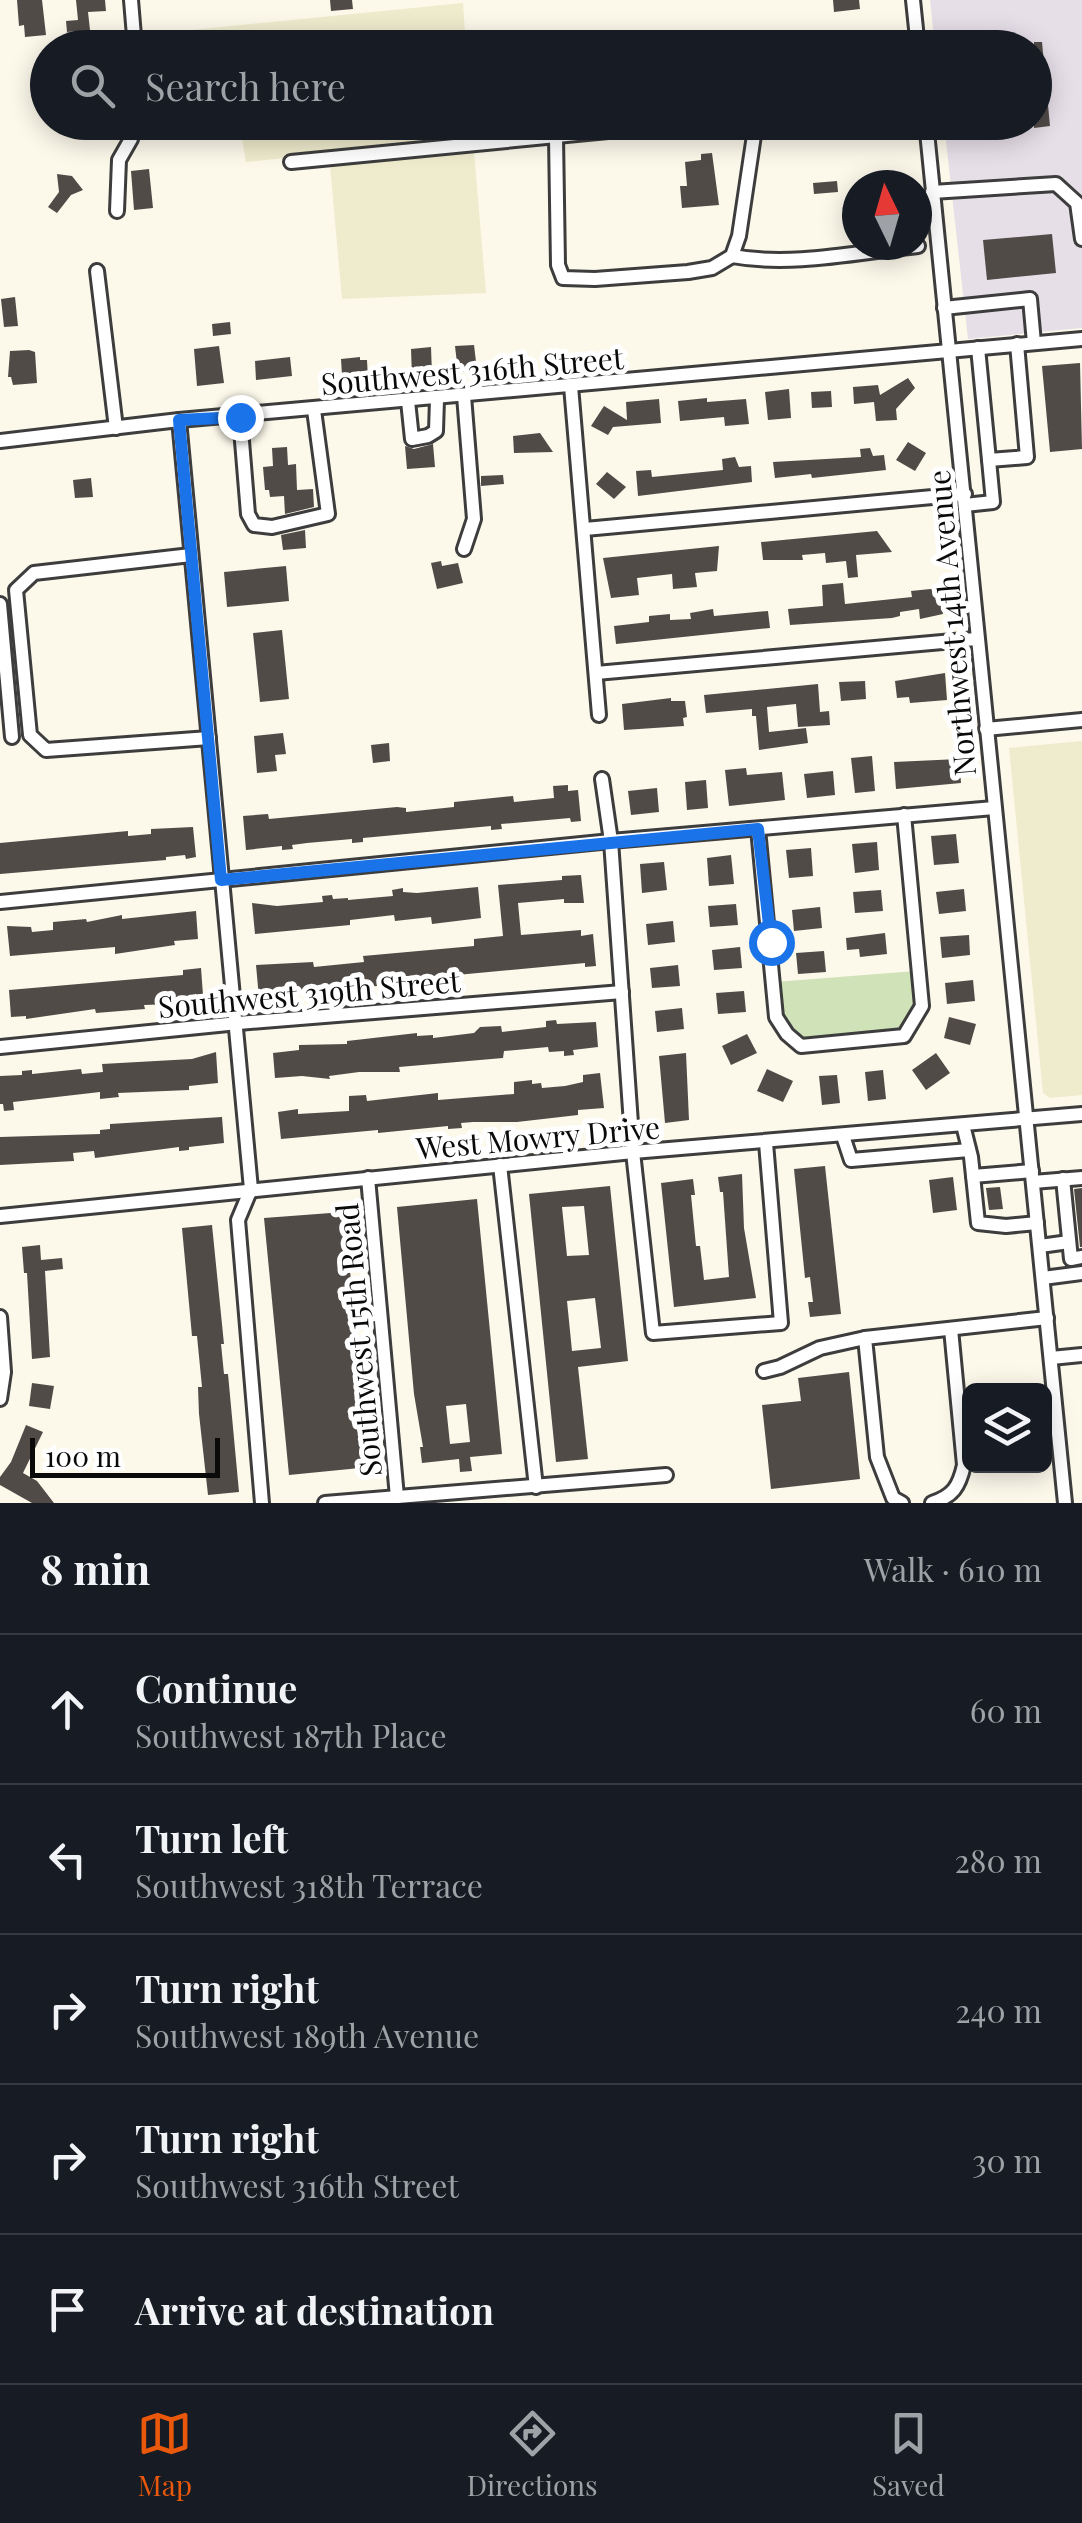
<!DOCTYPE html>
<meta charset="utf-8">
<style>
:root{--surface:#171b24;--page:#242831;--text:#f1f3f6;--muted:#9ea1a6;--line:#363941;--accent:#ea580c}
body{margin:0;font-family:"Playfair Display",serif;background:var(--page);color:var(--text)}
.controls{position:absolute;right:30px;bottom:30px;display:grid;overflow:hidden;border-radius:15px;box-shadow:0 5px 25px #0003}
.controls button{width:90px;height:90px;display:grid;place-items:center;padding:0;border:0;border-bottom:2px solid var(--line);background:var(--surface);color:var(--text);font:50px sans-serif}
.compass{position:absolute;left:842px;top:170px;width:90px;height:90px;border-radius:50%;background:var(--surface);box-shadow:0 5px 25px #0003;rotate:355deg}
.scale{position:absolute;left:30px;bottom:25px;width:190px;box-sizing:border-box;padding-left:10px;border:5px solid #0a0a0a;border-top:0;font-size:28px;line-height:35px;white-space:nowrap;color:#0a0a0a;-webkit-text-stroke:8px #fff;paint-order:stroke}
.stop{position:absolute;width:30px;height:30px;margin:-22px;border:8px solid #1a73e8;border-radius:50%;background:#fff}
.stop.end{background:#1a73e8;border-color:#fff;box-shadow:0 2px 10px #0008}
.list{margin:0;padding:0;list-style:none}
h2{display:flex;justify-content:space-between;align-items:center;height:130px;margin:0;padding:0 40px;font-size:42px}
h2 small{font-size:32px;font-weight:400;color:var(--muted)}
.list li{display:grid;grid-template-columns:65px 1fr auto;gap:30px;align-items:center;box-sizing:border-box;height:150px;padding:0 40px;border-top:2px solid var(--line)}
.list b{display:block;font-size:38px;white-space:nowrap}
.list p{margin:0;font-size:32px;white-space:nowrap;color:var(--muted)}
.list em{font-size:32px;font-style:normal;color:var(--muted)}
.icon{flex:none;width:55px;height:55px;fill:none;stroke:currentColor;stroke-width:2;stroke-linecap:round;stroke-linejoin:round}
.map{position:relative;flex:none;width:1082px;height:1503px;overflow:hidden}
.search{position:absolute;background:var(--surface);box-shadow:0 5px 25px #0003;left:30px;right:30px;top:30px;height:110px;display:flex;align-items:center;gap:25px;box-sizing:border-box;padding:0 35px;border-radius:55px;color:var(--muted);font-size:38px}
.sheet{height:880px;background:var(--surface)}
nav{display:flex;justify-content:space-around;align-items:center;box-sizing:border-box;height:140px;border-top:2px solid var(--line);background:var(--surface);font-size:28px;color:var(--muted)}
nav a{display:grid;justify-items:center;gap:5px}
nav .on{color:var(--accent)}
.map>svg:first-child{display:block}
</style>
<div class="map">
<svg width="1082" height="1503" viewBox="0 0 1082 1503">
<rect width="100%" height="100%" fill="#fcf8ea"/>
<polygon fill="#e7dfe8" points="930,0 1082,0 1082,328 968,339 944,123 1034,122 1034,48 935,47"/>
<g fill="#efebcd">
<polygon points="463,3 466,47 194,47 192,30"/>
<polygon points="203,123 471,123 472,138 246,162 240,127 203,129"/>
<polygon points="474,152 486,293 342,299 330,165"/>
<polygon points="1082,741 1082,1095 1050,1098 1043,1093 1009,748"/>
</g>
<polygon fill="#cfe2b8" points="916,971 919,1006 903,1034 801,1044 777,1017 775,982"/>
<g fill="#514b48" fill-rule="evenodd">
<polygon points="17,0 42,0 46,35 25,37 24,25 19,26"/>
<polygon points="76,0 105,0 106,11 88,12 90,30 67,32 66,21 78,20"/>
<polygon points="330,0 352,0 353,9 331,11"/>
<polygon points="833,0 859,0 860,9 834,12"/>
<polygon points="1034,42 1042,42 1050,126 1034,128"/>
<polygon points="712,153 719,205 682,208 680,186 687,186 685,162 701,160 701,154"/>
<polygon points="149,169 153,208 134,210 131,171"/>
<polygon points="57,174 72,176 83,190 71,195 57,213 48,207 59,192"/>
<polygon points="837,181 838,192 814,194 813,183"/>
<polygon points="857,197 857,226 848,226 845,199"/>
<polygon points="1052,234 1056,273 987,280 983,240"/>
<polygon points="15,297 18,326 4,327 1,299"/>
<polygon points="230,322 231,334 213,336 212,324"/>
<polygon points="474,345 477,370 458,372 455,346"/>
<polygon points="219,346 224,383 197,386 194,349"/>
<polygon points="431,347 432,375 412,377 411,349"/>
<polygon points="29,350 35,352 37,383 13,385 11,377 8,377 10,351"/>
<polygon points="290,357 292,376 256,380 255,361"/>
<polygon points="360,357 360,360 367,360 368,379 351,380 351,374 342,375 341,359"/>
<polygon points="1080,363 1082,449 1050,452 1042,366"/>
<polygon points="908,378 915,388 896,409 897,420 876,421 874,402 854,404 853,387 878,385 880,395"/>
<polygon points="789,389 791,418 768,420 765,392"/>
<polygon points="831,391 832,407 812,408 811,392"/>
<polygon points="707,398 707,402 746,399 749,424 725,426 724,417 680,421 678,401"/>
<polygon points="659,399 661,423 613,427 608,435 591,426 604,406 627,420 626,402"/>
<polygon points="540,433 553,452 514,453 513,436"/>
<polygon points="908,442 926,453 915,471 896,460"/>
<polygon points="433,444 435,467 407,469 405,446 414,449"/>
<polygon points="287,447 288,465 296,464 297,490 313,489 314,507 285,514 284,496 270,497 269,490 265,490 263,467 273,466 272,448"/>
<polygon points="870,448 873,456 884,455 886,470 812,478 811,474 775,478 773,462 861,457 860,449"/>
<polygon points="735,457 739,467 751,466 752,482 638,496 636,471 651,470 652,477 723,470 722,459"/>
<polygon points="607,472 626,487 614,499 596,484"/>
<polygon points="503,475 504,484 481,486 481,476"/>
<polygon points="91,478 93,497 75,498 73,480"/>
<polygon points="305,530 306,548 283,550 281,535"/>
<polygon points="877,531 892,552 856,555 858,577 848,578 846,561 826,563 825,553 802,555 803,560 763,560 761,542"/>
<polygon points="719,546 717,571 695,573 697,587 673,589 672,574 637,578 639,595 611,598 603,558"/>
<polygon points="441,561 442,566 458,563 463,583 437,589 431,563"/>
<polygon points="286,566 289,601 227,607 224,572"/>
<polygon points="843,583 845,604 912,597 911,591 940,588 943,614 920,619 919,609 900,612 900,616 892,618 790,625 788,609 823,606 822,585"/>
<polygon points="713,609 714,616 768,611 770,628 616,644 614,626 649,622 649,616 670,614 670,620 691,619 690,613"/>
<polygon points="282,630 289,699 260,702 253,633"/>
<polygon points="945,673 947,700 910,703 909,697 897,698 895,681"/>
<polygon points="865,681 866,699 841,701 839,682"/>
<polygon points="818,684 820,712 829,711 830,725 798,727 796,704 767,707 769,732 806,728 808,743 759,750 756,716 752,716 752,709 706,713 704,695"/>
<polygon points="671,698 671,701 685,701 687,717 683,718 684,726 624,730 622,704"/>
<polygon points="283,733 286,754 275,755 277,771 257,773 254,736"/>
<polygon points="389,743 390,761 373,763 371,745"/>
<polygon points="872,756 875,791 855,793 851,758"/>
<polygon points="959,759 961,783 896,789 894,762"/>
<polygon points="746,768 747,775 782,772 785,800 729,806 725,770"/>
<polygon points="833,771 835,795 807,798 804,774"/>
<polygon points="706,780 708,808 687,810 685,782"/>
<polygon points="568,785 568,791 578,790 581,821 571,822 570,818 501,824 502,829 491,830 491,826 363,838 363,842 352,843 352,839 307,843 292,845 293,849 282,850 282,846 246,850 243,816 268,814 269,819 397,807 406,808 406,812 454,807 454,802 513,796 514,802 554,798 553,786"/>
<polygon points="657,788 659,812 631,815 628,791"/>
<polygon points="193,827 196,857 186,859 185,855 166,857 166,860 0,874 0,843 128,831 128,836 151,834 151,829"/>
<polygon points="956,834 959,863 934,865 931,836"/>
<polygon points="877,842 879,870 855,873 852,844"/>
<polygon points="811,848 813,876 789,878 786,850"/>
<polygon points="731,855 734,884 709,886 707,858"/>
<polygon points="664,862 667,890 642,893 640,864"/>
<polygon points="581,875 584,903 564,903 564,899 518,903 521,935 581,930 581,936 593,934 596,966 585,967 585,963 446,976 446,980 377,983 377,986 366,987 366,985 271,992 272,997 259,998 256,965 313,962 314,967 364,962 363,956 474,946 474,939 503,936 498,885 562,880 562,876"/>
<polygon points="478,887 481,918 432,924 431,917 395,921 394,915 350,920 350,925 255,934 252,903 277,906 323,902 322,896 332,895 333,899 348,898 348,900 393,896 392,890 403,888 403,892 417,893"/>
<polygon points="964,889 966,911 939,914 936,892"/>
<polygon points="881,890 883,911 855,913 853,892"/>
<polygon points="736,904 738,925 710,927 708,906"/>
<polygon points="820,907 822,928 794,931 792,910"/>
<polygon points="196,911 198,939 174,941 175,945 115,954 115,947 10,956 7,926 31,927 32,932 53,930 53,922 86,919 87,922 122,915 122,919"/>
<polygon points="673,921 675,942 648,945 646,924"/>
<polygon points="885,933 887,954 860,957 859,949 847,950 846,938"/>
<polygon points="969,935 970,955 942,958 940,937"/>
<polygon points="740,947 742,968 714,970 712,950"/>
<polygon points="824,951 826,972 798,974 796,953"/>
<polygon points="678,965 680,986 652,988 650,968"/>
<polygon points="201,968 203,995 199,995 200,1003 144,1005 145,1009 96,1013 95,1009 26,1019 26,1016 11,1017 9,990 183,975 183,970"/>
<polygon points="973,980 975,1001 947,1004 945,983"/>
<polygon points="744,991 746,1012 718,1014 716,993"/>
<polygon points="682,1008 684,1029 657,1032 655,1011"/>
<polygon points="949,1017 976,1024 970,1045 944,1038"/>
<polygon points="556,1020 557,1024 596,1022 598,1047 573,1050 574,1055 564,1056 564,1051 549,1052 548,1047 504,1051 503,1058 399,1067 400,1072 359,1072 329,1076 330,1079 302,1076 275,1078 273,1053 299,1050 299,1045 347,1044 347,1041 417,1033 417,1036 433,1035 433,1038 474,1033 480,1027 501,1026 502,1032 546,1027 546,1021"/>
<polygon points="747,1034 757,1053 731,1065 722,1046"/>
<polygon points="216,1052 218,1083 189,1086 189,1090 118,1093 119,1097 100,1099 100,1092 13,1102 14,1110 4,1111 3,1104 0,1104 0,1076 22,1075 22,1071 32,1070 32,1074 81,1069 82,1074 103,1072 102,1064 192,1059"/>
<polygon points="686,1053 689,1120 665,1123 659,1056"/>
<polygon points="936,1053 950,1073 926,1090 912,1070"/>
<polygon points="767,1069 793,1081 783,1102 757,1091"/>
<polygon points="883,1070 886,1099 868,1101 865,1072"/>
<polygon points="600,1073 604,1108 578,1110 578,1115 517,1122 473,1122 461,1123 462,1128 448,1129 448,1126 378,1133 378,1130 281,1139 278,1112 298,1109 298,1114 349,1111 349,1096 366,1095 367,1101 438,1093 438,1100 514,1094 514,1082 532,1080 532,1084 541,1083 542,1088 565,1086 583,1082 583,1075"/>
<polygon points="837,1075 840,1103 822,1105 819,1076"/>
<polygon points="222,1117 224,1143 189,1147 189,1150 179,1151 179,1147 95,1158 94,1151 73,1153 74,1161 0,1165 0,1137 100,1134 100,1130 110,1129 110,1124"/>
<polygon points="825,1166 841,1314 810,1317 808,1302 813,1302 810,1277 805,1278 794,1169"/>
<polygon points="742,1174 744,1228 756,1298 674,1307 661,1183 693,1179 695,1195 691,1195 696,1246 700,1246 704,1280 729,1277 723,1192 720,1192 718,1177"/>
<polygon points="953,1177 957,1210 933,1213 929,1180"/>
<path d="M610 1186 628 1361 578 1367 588 1459 556 1462 529 1194ZM584 1206 589 1255 567 1256 562 1207ZM595 1298 601 1348 572 1351 567 1301Z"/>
<polygon points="1000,1187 1003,1209 989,1210 986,1188"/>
<polygon points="1082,1188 1082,1247 1080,1247 1074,1189"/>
<path d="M477 1199 502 1454 470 1457 472 1471 460 1472 459 1459 422 1463 420 1447H423L414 1394 397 1207ZM466 1404 470 1442 450 1444 446 1406Z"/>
<polygon points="344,1212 370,1467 289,1475 264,1218"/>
<polygon points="212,1225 224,1344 221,1344 224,1374 228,1374 239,1492 208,1495 199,1414 198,1387 202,1387 197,1336 192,1336 182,1228"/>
<polygon points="40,1245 41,1260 62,1258 63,1269 45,1271 50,1357 32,1359 27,1273 24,1273 22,1247"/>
<polygon points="849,1372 860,1479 771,1489 762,1405 801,1401 798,1378"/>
<polygon points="32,1383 54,1386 50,1409 29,1406"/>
<polygon points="26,1425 43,1432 23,1473 37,1481 54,1503 32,1503 0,1485 0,1477 11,1462"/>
</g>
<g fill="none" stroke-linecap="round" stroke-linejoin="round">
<g stroke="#3d3d3d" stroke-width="18">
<g id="minor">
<polyline points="131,0 135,48"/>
<polyline points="913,0 918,48"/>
<polyline points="926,122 1065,1503"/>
<polyline points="556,137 558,265 563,278 595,279 688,272 712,268 732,256 739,236 756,122"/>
<polyline points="291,162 701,122"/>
<polyline points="932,192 1056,184 1077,203 1082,239"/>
<polyline points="117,211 119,160 131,139 135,122"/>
<path d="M732 256C792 267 858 252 918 246"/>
<polyline points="97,271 116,428"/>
<polyline points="944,308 1030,299 1034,343"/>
<polyline points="978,348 989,460 1027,457 1017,344"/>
<polyline points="571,386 599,715"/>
<polyline points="464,396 474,519 464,549"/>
<polyline points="408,401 412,439 428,436 436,431 437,399"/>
<polyline points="240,417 248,514 254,525 272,527 328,514 314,410"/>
<polyline points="179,420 251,1189 238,1220 262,1503"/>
<polyline points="0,441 179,420 1082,339"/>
<polyline points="965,505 993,502 989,460"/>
<polyline points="585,529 965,494"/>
<polyline points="191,555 34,573 16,590 30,735 46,750 209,738"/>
<polyline points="0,604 12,737"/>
<polyline points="596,673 976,639"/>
<polyline points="986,729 1082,720"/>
<polyline points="602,779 611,841 633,1152 653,1333 781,1323 766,1143"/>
<polyline points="758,829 776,1017 787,1034 801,1046 904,1036 922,1006 904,815"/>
<polyline points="0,902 611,841 994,808"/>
<polyline points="0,1047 238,1023 622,992"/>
<polyline points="963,1125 971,1157 978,1223 1006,1226 1037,1223"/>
<polyline points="843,1136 851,1160 969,1150"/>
<polyline points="500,1165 536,1487"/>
<polyline points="973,1176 1032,1171"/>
<polyline points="368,1178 397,1497"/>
<polyline points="1063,1179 1071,1259 1082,1257"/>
<polyline points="1033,1182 1082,1178"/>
<polyline points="0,1216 633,1152 1082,1114"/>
<polyline points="1040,1246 1069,1242"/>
<polyline points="1043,1278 1082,1273"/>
<polyline points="0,1317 4,1372 0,1399"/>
<polyline points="1051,1358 1082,1355"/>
<polyline points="764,1371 780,1367 820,1348 865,1338"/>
<polyline points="325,1503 666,1475"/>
<polyline points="902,1503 893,1498 877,1457 865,1338 1047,1318"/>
<path d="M932 1503C953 1496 959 1487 964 1465L951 1329"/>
</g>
</g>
<use href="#minor" stroke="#fff" stroke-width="12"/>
</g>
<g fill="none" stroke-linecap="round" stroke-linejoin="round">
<polyline stroke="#1a73e8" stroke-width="12" points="240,417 179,420 221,880 758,829 771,942"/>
</g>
<g text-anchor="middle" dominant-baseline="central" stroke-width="10" stroke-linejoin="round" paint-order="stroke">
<g font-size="30" fill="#0a0a0a" stroke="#fff">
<text transform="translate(472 370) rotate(-5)">Southwest 316th Street</text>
<text transform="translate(951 623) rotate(-95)">Northwest 14th Avenue</text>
<text transform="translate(309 993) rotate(-5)">Southwest 319th Street</text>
<text transform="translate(538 1137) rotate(-5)">West Mowry Drive</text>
<text transform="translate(358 1340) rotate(-95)">Southwest 15th Road</text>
</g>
</g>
</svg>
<div class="controls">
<button><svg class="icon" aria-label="layers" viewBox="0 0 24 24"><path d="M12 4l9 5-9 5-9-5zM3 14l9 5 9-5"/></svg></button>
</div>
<svg class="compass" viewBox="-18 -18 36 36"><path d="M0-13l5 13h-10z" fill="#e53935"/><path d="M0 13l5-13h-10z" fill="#9ea1a6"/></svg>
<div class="scale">100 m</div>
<div class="stop" style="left:771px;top:942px"></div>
<div class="stop end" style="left:240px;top:417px"></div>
<div class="search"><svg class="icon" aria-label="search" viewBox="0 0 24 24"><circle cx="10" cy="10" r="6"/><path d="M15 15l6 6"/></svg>Search here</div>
</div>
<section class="sheet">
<h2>8 min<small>Walk · 610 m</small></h2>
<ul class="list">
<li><svg class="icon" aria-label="ahead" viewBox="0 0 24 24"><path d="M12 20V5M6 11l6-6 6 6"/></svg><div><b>Continue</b><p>Southwest 187th Place</p></div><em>60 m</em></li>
<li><svg class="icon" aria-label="left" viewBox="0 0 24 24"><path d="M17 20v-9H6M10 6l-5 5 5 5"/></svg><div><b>Turn left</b><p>Southwest 318th Terrace</p></div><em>280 m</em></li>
<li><svg class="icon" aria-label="right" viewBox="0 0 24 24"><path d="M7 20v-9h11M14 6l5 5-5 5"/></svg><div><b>Turn right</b><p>Southwest 189th Avenue</p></div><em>240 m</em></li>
<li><svg class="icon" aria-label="right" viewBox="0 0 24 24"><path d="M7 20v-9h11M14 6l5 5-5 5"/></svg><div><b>Turn right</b><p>Southwest 316th Street</p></div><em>30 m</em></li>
<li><svg class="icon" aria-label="arrive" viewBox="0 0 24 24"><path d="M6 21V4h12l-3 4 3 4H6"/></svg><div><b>Arrive at destination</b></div></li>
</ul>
</section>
<nav>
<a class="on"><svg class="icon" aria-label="map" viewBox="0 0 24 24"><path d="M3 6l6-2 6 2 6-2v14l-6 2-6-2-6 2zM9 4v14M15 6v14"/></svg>Map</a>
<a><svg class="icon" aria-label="directions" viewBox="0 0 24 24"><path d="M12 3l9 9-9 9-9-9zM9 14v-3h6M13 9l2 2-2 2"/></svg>Directions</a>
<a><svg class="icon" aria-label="saved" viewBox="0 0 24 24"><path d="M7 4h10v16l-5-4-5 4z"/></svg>Saved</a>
</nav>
